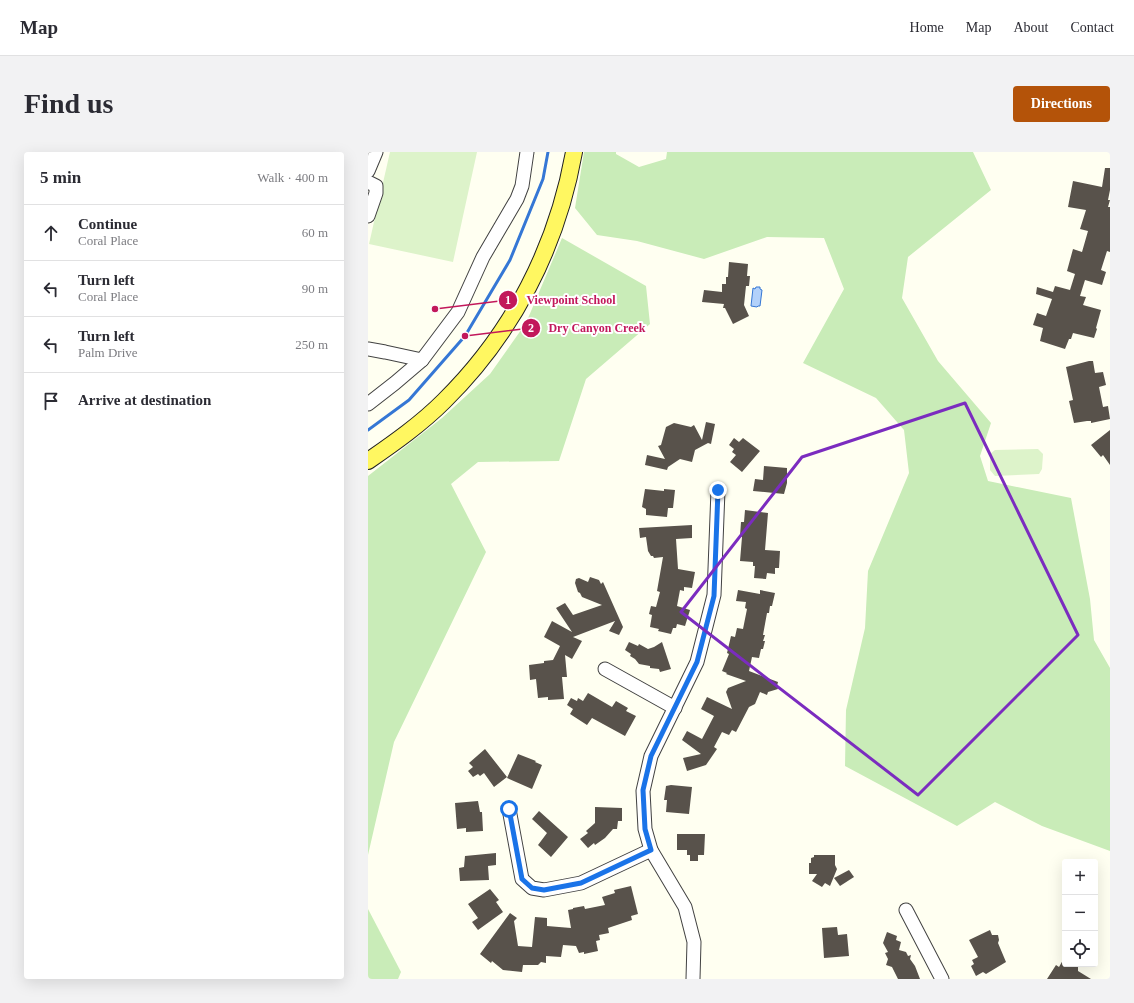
<!DOCTYPE html>
<meta charset="utf-8">
<style>
:root{--surface:#fff;--page:#f2f2f3;--text:#2b2b33;--muted:#7c7c81;--line:#e1e1e2;--accent:#b45309}
body{margin:0;font-family:Georgia,serif;background:var(--page);color:var(--text)}
.controls{position:absolute;right:12px;bottom:12px;display:grid;overflow:hidden;border-radius:4px;box-shadow:0 4px 16px #0002}
.controls button{width:36px;height:36px;display:grid;place-items:center;padding:0;border:0;border-bottom:1px solid var(--line);background:var(--surface);color:var(--text);font:20px sans-serif}
.stop{position:absolute;width:12px;height:12px;margin:-9px;border:3px solid #1a73e8;border-radius:50%;background:#fff}
.stop.end{background:#1a73e8;border-color:#fff;box-shadow:0 1px 4px #0008}
.list{margin:0;padding:0;list-style:none}
h2{display:flex;justify-content:space-between;align-items:center;height:52px;margin:0;padding:0 16px;font-size:17px}
h2 small{font-size:13px;font-weight:400;color:var(--muted)}
.list li{display:grid;grid-template-columns:26px 1fr auto;gap:12px;align-items:center;box-sizing:border-box;height:56px;padding:0 16px;border-top:1px solid var(--line)}
.list b{display:block;font-size:15px;white-space:nowrap}
.list p{margin:0;font-size:13px;white-space:nowrap;color:var(--muted)}
.list em{font-size:13px;font-style:normal;color:var(--muted)}
.icon{flex:none;width:22px;height:22px;fill:none;stroke:currentColor;stroke-width:2;stroke-linecap:round;stroke-linejoin:round}
.map{position:relative;flex:none;width:742px;height:827px;overflow:hidden;border-radius:4px}
header{display:flex;align-items:center;gap:24px;box-sizing:border-box;height:56px;padding:0 20px;background:var(--surface);border-bottom:1px solid var(--line)}
header strong{font-size:19px}
nav{display:flex;gap:22px;margin-inline-start:auto;font-size:14px}
.intro{display:flex;align-items:center;justify-content:space-between;box-sizing:border-box;height:96px;padding:0 24px}
h1{margin:0;font-size:28px}
.button{padding:10px 18px;border-radius:4px;background:var(--accent);color:#fff;font-size:14px;font-weight:700}
main{display:flex;gap:24px;padding:0 24px}
aside{flex:1;background:var(--surface);border-radius:4px;box-shadow:0 4px 16px #0002}
.map>svg:first-child{display:block}
</style>
<header>
<strong>Map</strong>
<nav><a>Home</a><a>Map</a><a>About</a><a>Contact</a></nav>
</header>
<div class="intro"><h1>Find us</h1><a class="button">Directions</a></div>
<main>
<aside>
<h2>5 min<small>Walk · 400 m</small></h2>
<ul class="list">
<li><svg class="icon" aria-label="ahead" viewBox="0 0 24 24"><path d="M12 20V5M6 11l6-6 6 6"/></svg><div><b>Continue</b><p>Coral Place</p></div><em>60 m</em></li>
<li><svg class="icon" aria-label="left" viewBox="0 0 24 24"><path d="M17 20v-9H6M10 6l-5 5 5 5"/></svg><div><b>Turn left</b><p>Coral Place</p></div><em>90 m</em></li>
<li><svg class="icon" aria-label="left" viewBox="0 0 24 24"><path d="M17 20v-9H6M10 6l-5 5 5 5"/></svg><div><b>Turn left</b><p>Palm Drive</p></div><em>250 m</em></li>
<li><svg class="icon" aria-label="arrive" viewBox="0 0 24 24"><path d="M6 21V4h12l-3 4 3 4H6"/></svg><div><b>Arrive at destination</b></div></li>
</ul>
</aside>
<div class="map">
<svg width="742" height="827" viewBox="0 0 742 827">
<rect width="100%" height="100%" fill="#fffff1"/>
<g fill="#c9ecb8">
<polygon points="216,0 248,0 248,2 271,15 298,7 299,0 605,0 623,38 540,105 534,146 570,209 623,271 612,304 620,329 703,346 722,447 726,488 742,516 742,699 674,674 627,650 589,674 477,614 478,558 497,476 500,419 541,321 536,278 508,246 435,211 476,137 456,86 399,85 336,107 269,89 229,83 207,56"/>
<polygon points="194,86 278,134 282,172 218,227 191,309 110,310 83,332 118,400 26,590 0,703 0,324 74,266 122,222 158,171"/>
<polygon points="0,757 33,820 30,827 0,827"/>
</g>
<g fill="#ddf3ca">
<polygon points="22,0 109,0 85,110 1,92"/>
<polygon points="670,297 675,302 674,317 671,322 627,324 622,318 622,302 627,298"/>
</g>
<polygon fill="#b2d1fa" stroke="#3577d5" points="388,135 392,135 392,137 394,138 392,154 390,154 389,155 383,154 385,136 387,137"/>
<g fill="none" stroke-linecap="round" stroke-linejoin="round">
<polyline stroke="#3577d5" stroke-width="3" points="0,278 41,248 97,184 142,108 175,27 180,0"/>
</g>
<g fill="#58524b">
<polygon points="737,16 742,16 742,38 740,48 742,48 740,55 742,55 742,100 739,99 733,118 738,120 734,133 717,128 712,144 718,145 715,153 733,158 728,176 729,177 726,186 705,181 703,187 701,187 697,197 672,189 675,176 665,173 669,161 678,164 684,147 668,142 669,135 685,140 687,134 702,138 707,122 699,119 705,97 714,100 720,79 712,77 718,58 700,55 705,29 734,35"/>
<polygon points="361,110 380,112 379,124 382,124 381,134 378,134 376,153 381,164 365,172 357,156 355,156 356,152 334,150 336,138 354,140 354,132 358,132 358,125 360,125"/>
<polygon points="721,209 725,209 727,221 735,220 738,233 731,235 735,255 740,254 742,267 723,271 723,269 719,269 706,271 701,249 705,248 698,215"/>
<polygon points="338,270 347,272 343,292 340,291 327,298 324,310 312,307 300,315 299,318 277,313 279,303 297,307 290,294 293,293 298,275 306,271 323,275 326,273 334,288"/>
<polygon points="742,278 742,313 735,303 733,305 723,293"/>
<polygon points="366,286 371,290 375,286 392,299 374,320 362,310 368,303 364,300 366,297 361,293"/>
<polygon points="396,314 419,316 419,331 416,342 385,339 387,327 395,328"/>
<polygon points="277,337 296,339 296,337 307,338 305,356 300,356 299,365 278,363 278,357 274,355"/>
<polygon points="377,358 400,361 397,398 412,399 411,416 407,416 407,422 399,421 398,427 386,426 387,414 385,414 385,410 372,409 374,385 372,384 373,370 376,370"/>
<polygon points="324,373 324,386 308,387 310,417 327,420 324,436 316,435 316,439 312,438 309,454 322,458 317,474 309,472 308,476 305,476 303,482 290,479 291,477 282,475 284,463 281,462 283,454 288,455 292,440 289,439 295,405 286,406 285,404 283,404 280,399 278,385 272,386 271,376"/>
<polygon points="222,425 231,428 233,432 235,430 255,475 251,483 241,479 247,469 205,485 214,489 204,507 197,503 199,525 194,525 196,547 180,548 180,545 170,546 168,527 162,528 161,513 176,511 176,509 185,508 192,494 176,485 184,469 204,480 188,456 197,451 205,463 234,453 214,445 212,441 210,440 207,431 208,427 211,426 220,430"/>
<polygon points="370,438 392,442 392,438 407,441 404,454 402,454 401,461 399,461 395,483 397,483 395,489 397,489 395,497 393,497 391,506 384,505 381,519 410,530 409,534 410,537 400,540 399,543 392,540 387,552 381,555 368,580 364,578 361,583 354,580 346,595 349,597 338,613 319,619 315,606 333,602 314,588 319,579 334,587 346,564 333,557 339,545 364,557 358,540 360,536 378,529 358,522 359,521 354,519 361,502 359,501 363,484 367,485 369,476 375,477 379,457 377,456 378,450 368,449"/>
<polygon points="261,490 270,494 271,492 280,497 286,495 294,490 303,517 292,520 291,517 282,516 282,514 271,512 267,507 262,504 263,502 257,498"/>
<polygon points="220,541 244,555 248,549 260,556 258,559 268,564 257,584 224,566 219,573 202,562 205,557 199,553 203,546 209,549 210,546 215,549"/>
<polygon points="117,597 139,625 126,635 116,621 112,624 110,622 105,625 100,619 105,615 101,611"/>
<polygon points="150,602 168,609 167,610 174,613 164,637 139,626"/>
<polygon points="303,633 324,635 321,662 298,660 299,648 296,648 298,634"/>
<polygon points="110,649 112,660 114,660 115,679 98,680 98,676 89,677 87,651"/>
<polygon points="227,655 254,656 254,669 250,669 249,677 245,677 237,686 227,693 226,691 220,696 212,687 220,681 218,679 227,671"/>
<polygon points="171,659 200,685 183,705 170,693 179,681 164,667"/>
<polygon points="309,682 337,682 336,703 330,703 330,709 322,709 322,703 319,703 319,698 309,698"/>
<polygon points="128,701 128,713 120,714 121,728 92,729 91,716 96,715 97,704"/>
<polygon points="446,703 467,703 467,713 469,717 462,734 457,731 454,735 444,729 449,722 441,722 441,711 443,711 443,706 446,705"/>
<polygon points="481,718 486,725 472,734 466,726"/>
<polygon points="263,734 270,762 263,764 264,768 240,776 241,781 231,783 232,788 228,789 230,799 216,802 216,800 211,801 208,794 195,793 193,805 178,804 178,811 173,810 170,813 155,813 154,820 135,818 124,809 123,811 112,802 142,761 149,766 146,769 150,794 164,795 167,765 179,766 179,774 203,776 200,758 205,757 205,756 216,754 217,757 237,753 234,745 247,741 246,738"/>
<polygon points="122,737 131,748 128,750 135,760 110,778 104,770 110,766 100,752"/>
<polygon points="469,775 470,783 479,782 481,804 456,806 454,776"/>
<polygon points="622,778 624,783 630,783 631,788 630,791 638,810 618,822 615,820 608,824 603,814 606,812 604,808 610,805 601,788"/>
<polygon points="519,780 529,784 528,788 533,790 531,798 538,800 540,804 543,803 542,807 547,814 552,827 530,827 524,815 518,813 520,807 517,801 520,800 515,791"/>
<polygon points="695,808 697,809 697,812 703,813 710,812 710,819 723,827 679,827 688,813 691,815"/>
</g>
<g fill="none" stroke-linecap="round" stroke-linejoin="round">
<g stroke="#424242" stroke-width="15">
<g id="minor">
<polyline points="0,19 8,0"/>
<polyline points="0,30 8,34 8,41 0,64"/>
<polyline points="0,197 17,200 54,208"/>
<polyline points="0,252 27,231 54,208 90,160 115,105 149,47 154,34 159,0"/>
<polyline points="237,517 307,556"/>
<polyline points="141,657 154,727 164,736 176,738 213,731 283,698"/>
<polyline points="538,758 574,827"/>
<polyline points="325,827 326,790 317,755 283,698 277,677 275,639 283,604 329,510 346,443 350,338"/>
</g>
</g>
<g stroke="#202020" stroke-width="18">
<path id="major" d="M0 309C26 291 53 272 76 249 145 181 189 95 206 0"/>
</g>
<use href="#minor" stroke="#fff" stroke-width="13"/>
<use href="#major" stroke="#fff761" stroke-width="16"/>
</g>
<g fill="none" stroke-linecap="round" stroke-linejoin="round">
<polyline stroke="#1a73e8" stroke-width="5" points="141,657 154,727 164,736 176,738 213,731 283,698 277,677 275,638 283,604 329,510 346,444 350,338"/>
</g>
<path fill="none" stroke="#7b2cbf" stroke-width="3" stroke-linejoin="round" d="M597 251 710 483 550 643 313 460 434 305Z"/>
<path fill="none" stroke="#c2185b" stroke-width="1.5" d="M67 157L140 148M97 184L163 176"/>
<g fill="#c2185b" stroke="#fff" stroke-width="1.5">
<circle cx="67" cy="157" r="4"/>
<circle cx="97" cy="184" r="4"/>
<circle cx="140" cy="148" r="10"/>
<circle cx="163" cy="176" r="10"/>
</g>
<g font-size="12" text-anchor="middle" font-weight="bold" fill="#fff">
<text x="140" y="152">1</text>
<text x="163" y="180">2</text>
</g>
<g font-size="12" text-anchor="middle" font-weight="bold" fill="#c2185b" stroke="#fff" stroke-width="4" stroke-linejoin="round" paint-order="stroke">
<text x="203" y="152">Viewpoint School</text>
<text x="229" y="180">Dry Canyon Creek</text>
</g>
</svg>
<div class="controls">
<button>+</button>
<button>−</button>
<button><svg class="icon" aria-label="locate" viewBox="0 0 24 24"><circle cx="12" cy="12" r="6"/><path d="M12 2v4M12 18v4M2 12h4M18 12h4"/></svg></button>
</div>
<div class="stop" style="left:141px;top:657px"></div>
<div class="stop end" style="left:350px;top:338px"></div>
</div>
</main>
